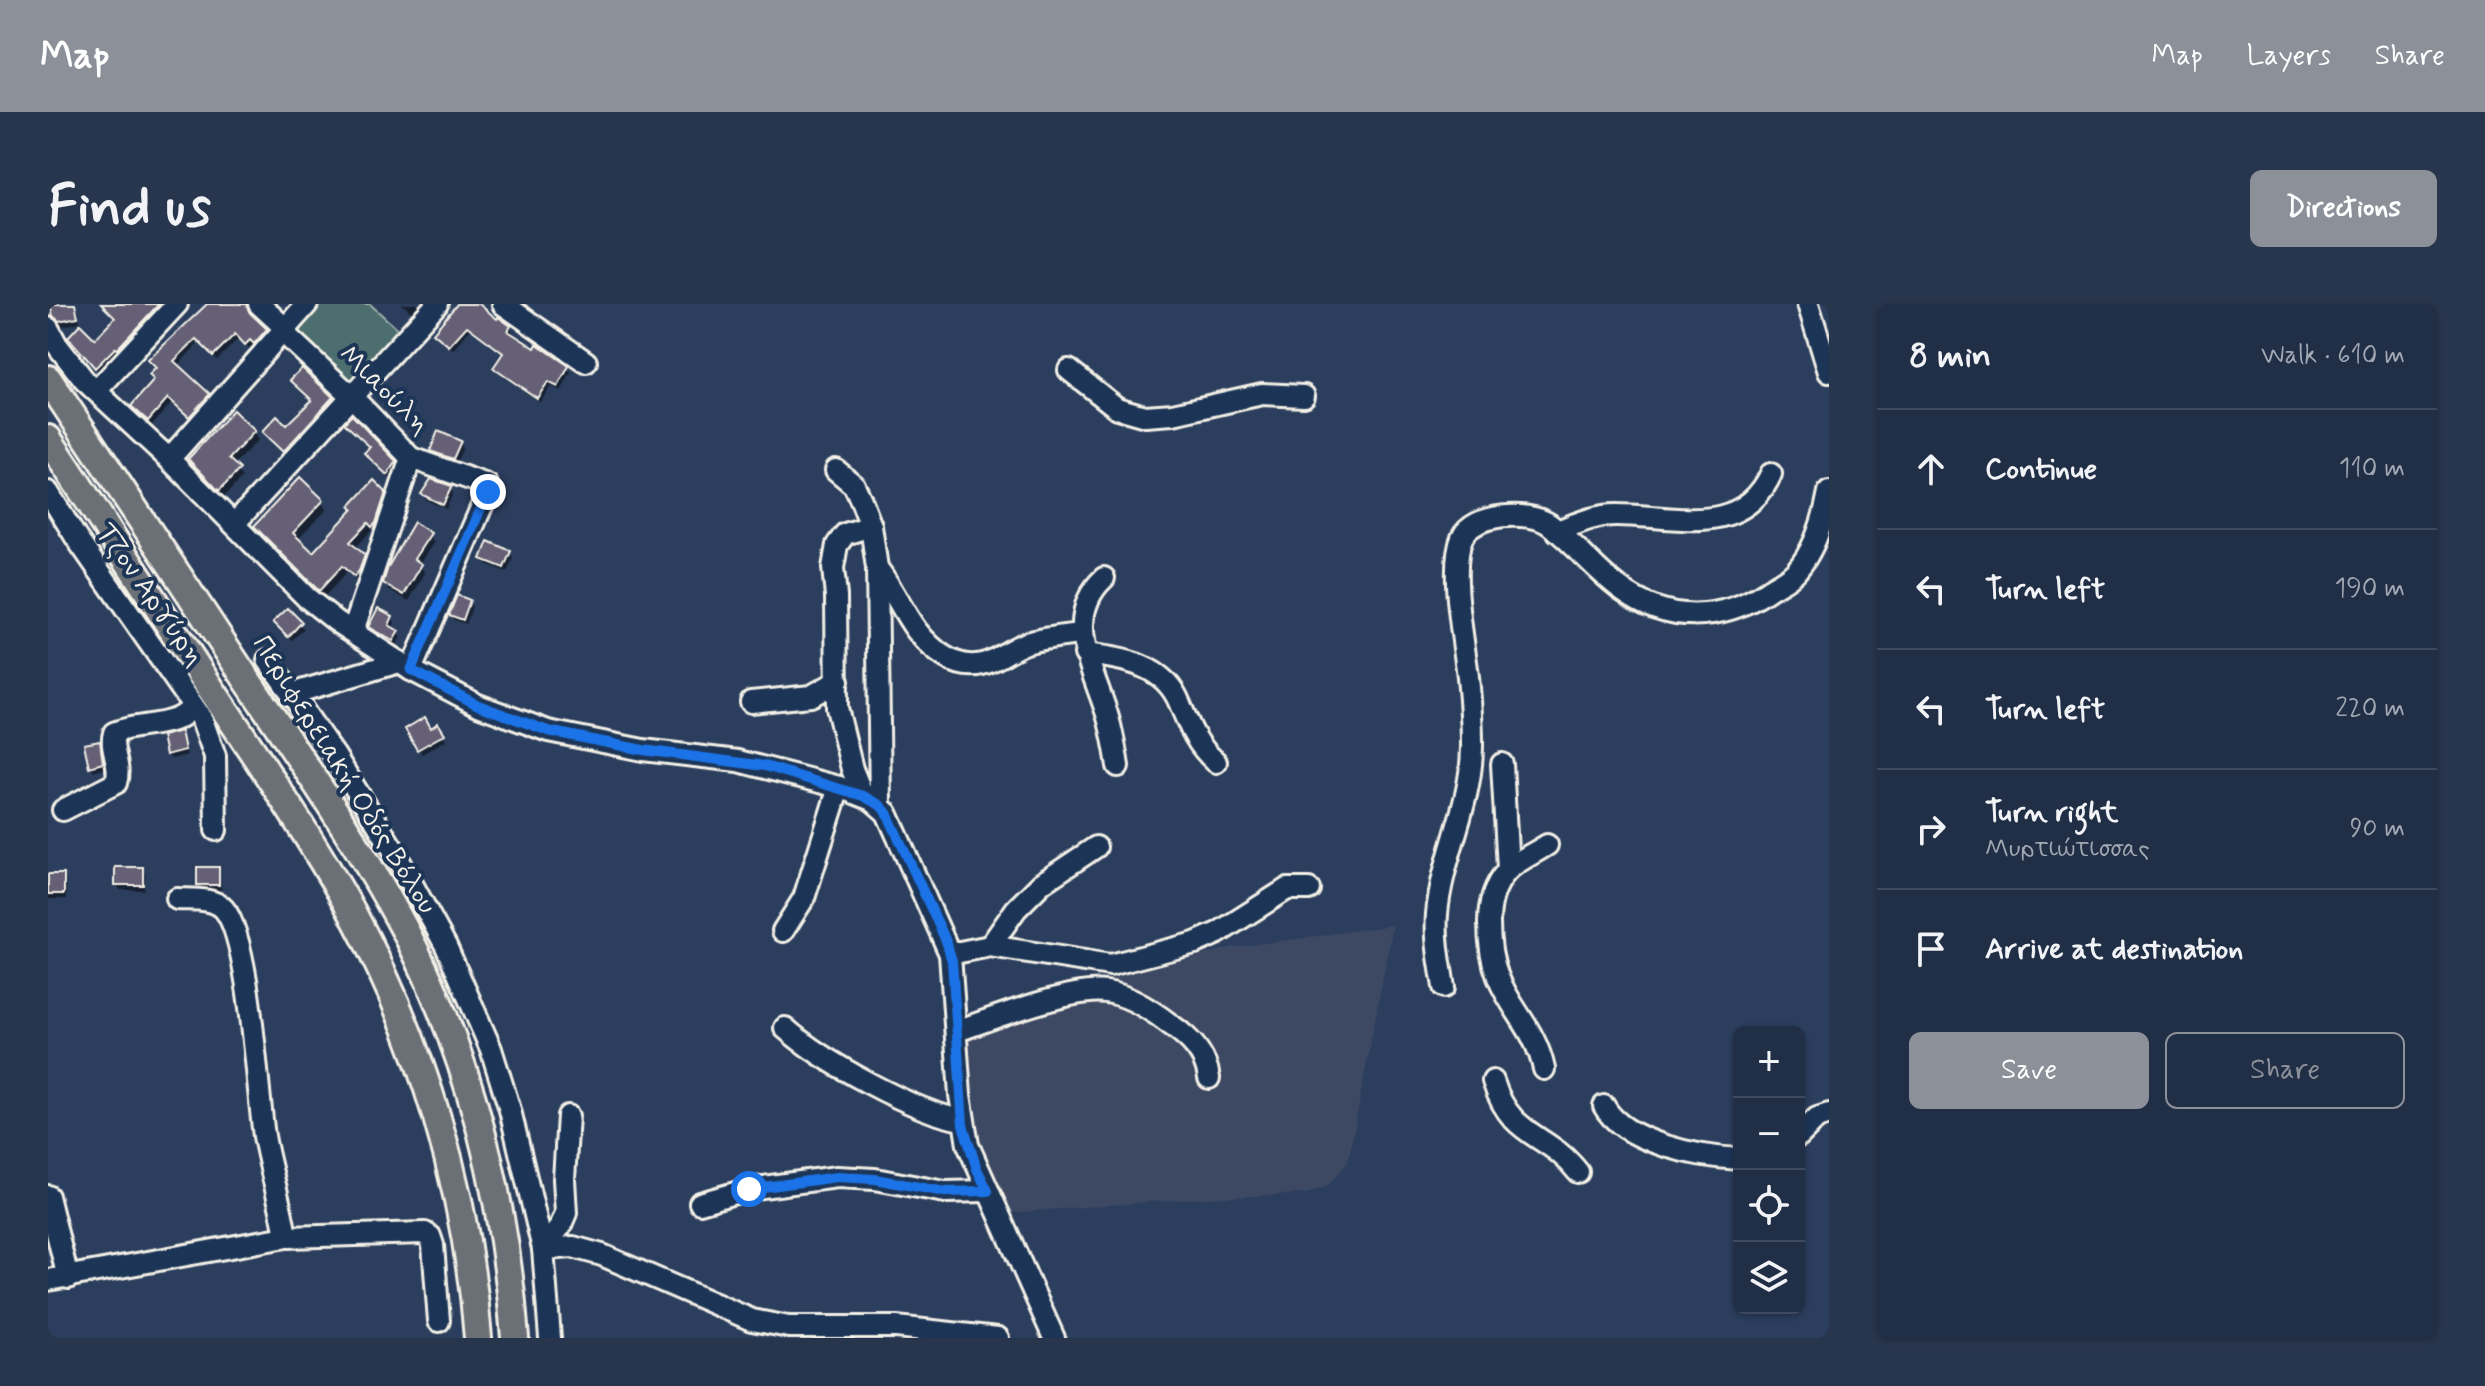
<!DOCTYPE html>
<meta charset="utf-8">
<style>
:root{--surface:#202e46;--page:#28364d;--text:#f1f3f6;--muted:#a2a8b3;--line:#3d4a5f;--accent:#8c9099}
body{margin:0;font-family:Mynerve,sans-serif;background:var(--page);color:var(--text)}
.controls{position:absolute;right:24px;bottom:24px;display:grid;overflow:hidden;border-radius:12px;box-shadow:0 2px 6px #0004}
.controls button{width:72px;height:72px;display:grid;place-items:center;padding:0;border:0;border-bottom:2px solid var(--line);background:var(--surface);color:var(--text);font:40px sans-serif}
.stop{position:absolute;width:24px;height:24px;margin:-18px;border:6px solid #1a73e8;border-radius:50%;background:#fff}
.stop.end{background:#1a73e8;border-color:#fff;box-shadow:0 2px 8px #0008}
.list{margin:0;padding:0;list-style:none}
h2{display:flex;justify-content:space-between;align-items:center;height:104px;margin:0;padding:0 32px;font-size:34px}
h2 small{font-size:26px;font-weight:400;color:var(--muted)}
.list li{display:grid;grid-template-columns:52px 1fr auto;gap:24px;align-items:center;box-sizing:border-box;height:120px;padding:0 32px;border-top:2px solid var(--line)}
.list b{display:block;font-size:30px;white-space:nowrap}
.list p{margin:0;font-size:26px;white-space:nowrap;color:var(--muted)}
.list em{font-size:26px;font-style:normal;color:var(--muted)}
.actions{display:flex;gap:16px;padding:24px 32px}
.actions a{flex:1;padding:18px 0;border:2px solid var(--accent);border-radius:12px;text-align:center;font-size:28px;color:var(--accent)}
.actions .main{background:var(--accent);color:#fff}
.icon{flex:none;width:44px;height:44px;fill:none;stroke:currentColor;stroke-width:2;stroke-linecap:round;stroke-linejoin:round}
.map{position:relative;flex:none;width:1781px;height:1034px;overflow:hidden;border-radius:12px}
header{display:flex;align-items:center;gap:48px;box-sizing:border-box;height:112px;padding:0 40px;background:var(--accent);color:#fff}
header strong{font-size:38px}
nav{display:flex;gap:44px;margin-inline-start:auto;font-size:28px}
.intro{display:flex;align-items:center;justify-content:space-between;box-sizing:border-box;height:192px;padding:0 48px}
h1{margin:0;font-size:56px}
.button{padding:20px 36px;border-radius:12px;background:var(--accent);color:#fff;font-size:28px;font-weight:700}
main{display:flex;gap:48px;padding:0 48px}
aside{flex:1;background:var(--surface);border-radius:12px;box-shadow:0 2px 6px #0004}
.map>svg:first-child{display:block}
</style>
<header>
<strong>Map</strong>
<nav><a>Map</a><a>Layers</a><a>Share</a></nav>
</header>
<div class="intro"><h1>Find us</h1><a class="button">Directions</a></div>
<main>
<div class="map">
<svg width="1781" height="1034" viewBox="0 0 1781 1034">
<rect width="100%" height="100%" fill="#2b3e5d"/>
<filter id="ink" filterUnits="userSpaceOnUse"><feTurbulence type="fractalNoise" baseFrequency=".0125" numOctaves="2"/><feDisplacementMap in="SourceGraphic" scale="16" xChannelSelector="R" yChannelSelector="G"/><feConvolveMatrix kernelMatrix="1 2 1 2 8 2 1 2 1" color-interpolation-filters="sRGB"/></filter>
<g filter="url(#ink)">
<polygon fill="#3c4864" points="1345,621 1300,858 1280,882 1258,890 1155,894 960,909 934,859 918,803 916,715 989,693 1182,644"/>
<polygon fill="#4d6e6e" stroke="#a0b0ab" stroke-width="2" points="271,0 322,0 356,31 305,86 244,30"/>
<g fill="#0007">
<polygon points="4,0 28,0 32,18 15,22 7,12"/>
<polygon points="120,0 52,69 22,34 47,38 69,16 57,0"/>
<polygon points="161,0 198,0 203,13 221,32 210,44 206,40 201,44 191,34 169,56 151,39 129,62 163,96 145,117 124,98 104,121 86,102 107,78 109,65 102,57"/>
<polygon points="354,0 378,0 368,12"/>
<polygon points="412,0 428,0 449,18 462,23 465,28 463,31 520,64 523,69 513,87 503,82 492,98 450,69 447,64 456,51 422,25 405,46 390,34 387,29"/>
<polygon points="254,67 287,100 238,152 216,129 238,123 265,98 245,76"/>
<polygon points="299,120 347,159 350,164 343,175 322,154 323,145"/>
<polygon points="205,129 210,136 185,161 194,174 176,193 142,156"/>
<polygon points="412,139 415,144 408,159 387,152 384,147"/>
<polygon points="252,176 279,205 249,236 265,250 336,189 341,197 329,229 325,225 307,244 320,260 311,279 299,268 276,293 208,222"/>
<polygon points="402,184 405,189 398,205 378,196 376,191"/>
<polygon points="381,231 386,238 371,260 377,269 361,297 341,286 337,279"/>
<polygon points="462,248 465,254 459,268 438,260 435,255"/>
<polygon points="421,298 424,303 418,320 406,316 403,311"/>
<polygon points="240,306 256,325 244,336 231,324"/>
<polygon points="344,314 347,319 344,325 353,333 348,341 326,328 322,322"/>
<polygon points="390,422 398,436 374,450 359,425 382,426"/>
<polygon points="132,429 139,451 123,455 120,450"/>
<polygon points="51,439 57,465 46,467 43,462"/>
<polygon points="94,565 97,570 96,586 72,586 69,580"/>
<polygon points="169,565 172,570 173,586 154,586 151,581"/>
<polygon points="0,572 15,572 18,578 18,595 0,595"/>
</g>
<g fill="#656075" stroke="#f4f1e8" stroke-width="2">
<polygon points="2,0 27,0 30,13 11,17 5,12"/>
<polygon points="53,0 111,0 69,45 67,44 47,64 20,33 32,20 47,35 67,14"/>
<polygon points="159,0 198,0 202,9 219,25 206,40 202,36 197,41 187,30 165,52 148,35 126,57 162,90 141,113 120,94 100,117 83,102 106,76 101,71 108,64 100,56"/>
<polygon points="409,0 431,0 449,15 450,13 463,22 460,27 487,44 489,40 521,62 510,83 500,78 489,94 445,64 455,49 419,22 401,42 385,29"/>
<polygon points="254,64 285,93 235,148 214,128 229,112 238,121 264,96 242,76"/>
<polygon points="185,106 207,127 181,155 192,165 171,187 140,155"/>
<polygon points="304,111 348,157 339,171 316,149 322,143 296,119"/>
<polygon points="390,127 413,137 405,155 382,147"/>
<polygon points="252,173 276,196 245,229 265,248 305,205 302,202 326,176 338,188 328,219 324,223 320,219 302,238 317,251 311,267 306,273 294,262 271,287 206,222"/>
<polygon points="383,175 404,182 395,201 373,190"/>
<polygon points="366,218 383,229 366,255 374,260 356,291 335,279 340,263"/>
<polygon points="440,237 463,247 456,264 433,255"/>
<polygon points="409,291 422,296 415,316 401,311"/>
<polygon points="240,304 254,318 240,333 225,318"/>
<polygon points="330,304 345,312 341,321 351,327 345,337 320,323"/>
<polygon points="377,413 383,424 390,419 397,430 369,446 357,425"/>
<polygon points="133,427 137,446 118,451 114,432"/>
<polygon points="52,437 55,459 41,463 36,440"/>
<rect x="67" y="563" width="28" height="18"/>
<rect x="149" y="563" width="22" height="18"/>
<rect x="0" y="570" width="16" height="20"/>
</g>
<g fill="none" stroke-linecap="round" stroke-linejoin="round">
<g stroke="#f4f1e8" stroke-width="26">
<g id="minor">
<polyline points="211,0 237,24 241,34 305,94 363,154 439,181 440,188 363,366"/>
<polyline points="455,0 538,58"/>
<polyline points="1760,0 1781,68"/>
<polyline points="0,24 9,41 37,77 121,155 259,294 288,317 363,366 430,401 500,427 595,446 690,457 791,483 824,496 839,509 844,520 902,650 912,791 920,841 1006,1034"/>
<polyline points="1021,66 1069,104 1097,112 1125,110 1214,90 1256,92"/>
<polyline points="48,87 129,0"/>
<polyline points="121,155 259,0"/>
<polyline points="788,166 806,181 813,196 823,222 829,264 832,501"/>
<polyline points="0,188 29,235 153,413 167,452 168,526"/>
<polyline points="186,220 389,0"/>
<path d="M1509 227C1528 220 1547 211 1568 211 1625 211 1693 235 1723 170"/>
<path d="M829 264C845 284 854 307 869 327 886 348 910 368 938 359 952 354 964 344 978 339 995 334 1015 332 1033 330"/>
<path d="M1056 274C1015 312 1044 364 1058 407 1064 425 1067 443 1070 462"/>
<polyline points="305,327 363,154"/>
<path d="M1037 350C1075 355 1117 360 1132 400 1141 422 1149 442 1168 458"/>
<polyline points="220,356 287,452 345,545 398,642 443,745 462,806 495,945 502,1034"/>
<polyline points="243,390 351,358"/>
<polyline points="703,398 763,392 790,377"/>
<polyline points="1454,460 1460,565"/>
<polyline points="815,492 804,465 789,404 788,292 785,264 789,241 797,230 823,222"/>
<path d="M15 506 68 479C74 460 61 446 66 429 88 418 136 425 144 400"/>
<path d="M129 595C143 596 165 593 176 605 202 635 209 785 216 832 222 866 233 899 238 933"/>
<polyline points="735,627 756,594 791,483"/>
<polyline points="942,642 968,605 994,579 1048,543"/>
<polyline points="902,650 942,642 1062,661 1147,639 1170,629 1239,585 1261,585"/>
<path d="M1396 683C1392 659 1387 634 1389 610 1394 552 1425 499 1424 439 1424 417 1422 394 1420 373 1416 338 1401 266 1414 234 1425 209 1481 206 1501 220 1527 240 1547 266 1573 285 1618 319 1674 318 1719 287 1729 280 1742 275 1749 266 1767 245 1776 215 1781 188"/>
<path d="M737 724C774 757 866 808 914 816"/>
<path d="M909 727C943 715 1025 683 1058 688 1081 691 1105 707 1123 721 1142 734 1158 750 1161 774"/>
<path d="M1496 765C1487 724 1464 708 1450 673 1443 655 1441 638 1441 619 1441 600 1446 582 1458 568 1468 557 1487 549 1499 541"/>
<path d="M1445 777C1463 835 1499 828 1530 868"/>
<path d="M1556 802C1576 839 1652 853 1691 855"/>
<polyline points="1751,832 1769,814 1781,810"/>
<polyline points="0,892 20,974"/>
<polyline points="652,899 701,885 789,873 827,875 897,888 940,887"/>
<polyline points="495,945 525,943 554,951 704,1016 741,1023 848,1023 950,1034"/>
<polyline points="495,945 512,923 518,909 516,875 520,812"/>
<polyline points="0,976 238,933 377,929 382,932 385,941 391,1017"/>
</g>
</g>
<g stroke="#f4f1e8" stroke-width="32">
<g id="major">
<path d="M0 75C66 174 131 273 197 373 253 456 311 539 358 628 422 753 457 895 467 1034"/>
<path d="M0 135C56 219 110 304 165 388 213 460 262 532 304 608 374 738 419 886 430 1034"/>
</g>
</g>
<use href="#minor" stroke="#1d3557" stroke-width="20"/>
<use href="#major" stroke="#6b6f75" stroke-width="26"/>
</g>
</g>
<g fill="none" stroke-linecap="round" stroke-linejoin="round" filter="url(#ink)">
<polyline stroke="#1a73e8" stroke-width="10" points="440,188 363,366 430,401 500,427 595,446 717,462 815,492 832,501 839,509 898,637 904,657 915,821 929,865 940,887 897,888 827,875 789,873 701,885"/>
</g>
<g text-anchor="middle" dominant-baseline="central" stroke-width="8" stroke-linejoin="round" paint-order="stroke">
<g font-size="28" fill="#f4f1e8" stroke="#1d3557">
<text transform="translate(336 86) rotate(44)">Μιαούλη</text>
<text transform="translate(102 291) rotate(55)">Τζον Αργύρη</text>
<text transform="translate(296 471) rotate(58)">Περιφερειακή Οδός Βόλου</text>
</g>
</g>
</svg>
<div class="controls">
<button>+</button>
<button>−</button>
<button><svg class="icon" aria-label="locate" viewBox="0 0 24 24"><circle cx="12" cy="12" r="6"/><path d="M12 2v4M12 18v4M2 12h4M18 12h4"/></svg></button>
<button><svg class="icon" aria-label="layers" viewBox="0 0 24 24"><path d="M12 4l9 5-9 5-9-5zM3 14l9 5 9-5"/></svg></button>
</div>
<div class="stop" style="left:701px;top:885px"></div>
<div class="stop end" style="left:440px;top:188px"></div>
</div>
<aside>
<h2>8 min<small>Walk · 610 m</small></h2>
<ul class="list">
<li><svg class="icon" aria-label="ahead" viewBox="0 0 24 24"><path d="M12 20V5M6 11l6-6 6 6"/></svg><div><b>Continue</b></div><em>110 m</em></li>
<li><svg class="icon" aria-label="left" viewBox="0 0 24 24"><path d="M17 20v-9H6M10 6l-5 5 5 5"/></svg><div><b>Turn left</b></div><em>190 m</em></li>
<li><svg class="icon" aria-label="left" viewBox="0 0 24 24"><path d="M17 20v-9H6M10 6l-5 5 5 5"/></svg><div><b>Turn left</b></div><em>220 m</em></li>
<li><svg class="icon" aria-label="right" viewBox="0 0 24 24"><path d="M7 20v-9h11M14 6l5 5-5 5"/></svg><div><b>Turn right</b><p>Μυρτιώτισσας</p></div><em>90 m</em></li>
<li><svg class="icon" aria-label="arrive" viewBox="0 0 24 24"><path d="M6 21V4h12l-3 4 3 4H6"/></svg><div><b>Arrive at destination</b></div></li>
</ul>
<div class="actions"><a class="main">Save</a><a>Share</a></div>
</aside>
</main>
